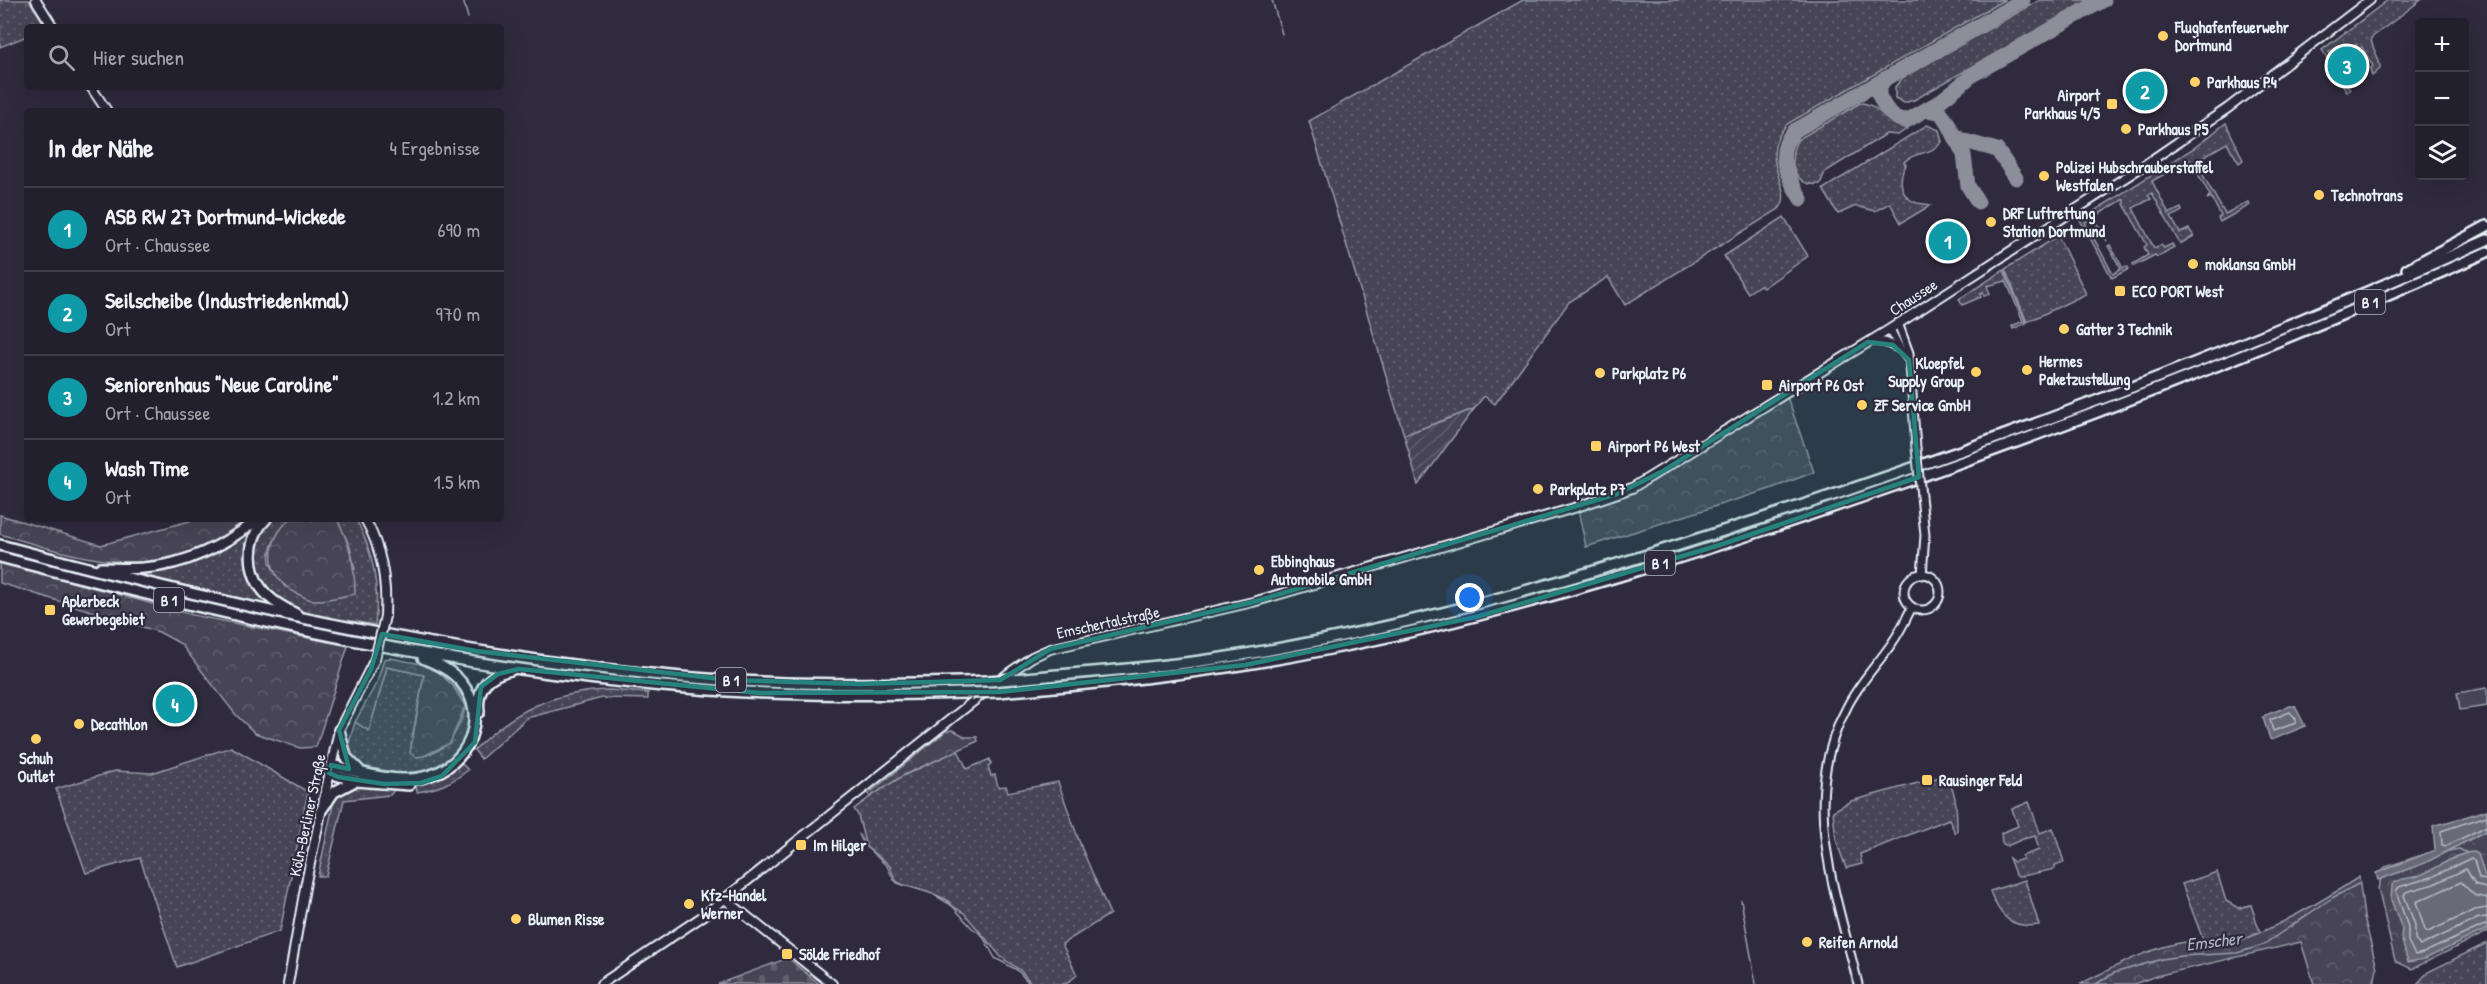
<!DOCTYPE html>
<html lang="de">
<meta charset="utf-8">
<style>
:root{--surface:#23202e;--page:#2f2d3a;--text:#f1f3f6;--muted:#a3a3aa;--line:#403e4a;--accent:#8bbbb9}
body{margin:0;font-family:"Patrick Hand",sans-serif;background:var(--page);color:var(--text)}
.controls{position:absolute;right:18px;top:18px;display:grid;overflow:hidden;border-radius:6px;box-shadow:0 6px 24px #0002}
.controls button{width:54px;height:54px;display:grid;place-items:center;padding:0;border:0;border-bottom:2px solid var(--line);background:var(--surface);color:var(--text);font:30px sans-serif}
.you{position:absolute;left:1470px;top:598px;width:21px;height:21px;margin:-15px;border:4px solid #fff;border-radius:50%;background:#1a73e8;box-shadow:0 0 0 9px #1a73e833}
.badge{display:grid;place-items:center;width:39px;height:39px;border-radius:50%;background:var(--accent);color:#fff;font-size:20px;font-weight:700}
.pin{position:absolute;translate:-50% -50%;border:3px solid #fff;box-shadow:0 2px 6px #0006}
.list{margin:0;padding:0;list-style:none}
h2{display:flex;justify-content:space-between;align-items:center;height:78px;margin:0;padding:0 24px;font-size:26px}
h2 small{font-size:20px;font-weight:400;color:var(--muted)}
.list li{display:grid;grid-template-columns:39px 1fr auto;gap:18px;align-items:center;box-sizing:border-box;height:84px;padding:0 24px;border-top:2px solid var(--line)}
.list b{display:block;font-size:22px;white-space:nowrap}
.list p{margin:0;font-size:20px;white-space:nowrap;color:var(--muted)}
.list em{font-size:20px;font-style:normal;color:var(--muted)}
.icon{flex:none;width:33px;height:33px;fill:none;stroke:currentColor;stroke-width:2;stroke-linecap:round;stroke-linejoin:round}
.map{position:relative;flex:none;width:2487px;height:984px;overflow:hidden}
.search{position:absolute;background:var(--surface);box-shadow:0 6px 24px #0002;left:24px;top:24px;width:480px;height:66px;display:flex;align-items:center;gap:15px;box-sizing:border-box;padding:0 21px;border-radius:6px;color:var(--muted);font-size:22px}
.panel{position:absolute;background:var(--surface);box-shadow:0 6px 24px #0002;left:24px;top:108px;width:480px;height:414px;border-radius:6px}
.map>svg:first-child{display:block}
</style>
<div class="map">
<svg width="2487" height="984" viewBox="0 0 2487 984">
<defs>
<pattern id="grass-dots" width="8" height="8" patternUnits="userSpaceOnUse" patternTransform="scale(1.5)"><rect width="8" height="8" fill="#464455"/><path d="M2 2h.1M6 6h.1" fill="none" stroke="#615f6e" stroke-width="1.8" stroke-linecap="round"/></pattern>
<pattern id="forest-crowns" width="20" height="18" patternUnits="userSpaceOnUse" patternTransform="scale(1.5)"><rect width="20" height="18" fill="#464455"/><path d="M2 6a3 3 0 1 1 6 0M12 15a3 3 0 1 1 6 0" fill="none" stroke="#615f6e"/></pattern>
<pattern id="cemetery-stones" width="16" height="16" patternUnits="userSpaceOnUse" patternTransform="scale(1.5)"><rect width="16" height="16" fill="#464455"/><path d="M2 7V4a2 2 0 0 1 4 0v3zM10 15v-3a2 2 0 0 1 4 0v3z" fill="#615f6e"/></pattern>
<pattern id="garden-furrows" width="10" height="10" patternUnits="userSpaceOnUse" patternTransform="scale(1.5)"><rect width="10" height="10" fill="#464455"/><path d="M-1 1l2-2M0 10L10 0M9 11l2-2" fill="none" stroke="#615f6e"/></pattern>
</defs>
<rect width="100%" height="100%" fill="#2f2a3d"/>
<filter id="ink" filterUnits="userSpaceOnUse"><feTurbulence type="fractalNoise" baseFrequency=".0167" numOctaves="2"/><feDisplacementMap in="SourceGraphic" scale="12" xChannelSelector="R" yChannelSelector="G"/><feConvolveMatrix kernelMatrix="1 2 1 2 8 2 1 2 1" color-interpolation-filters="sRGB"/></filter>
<g filter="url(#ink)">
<g fill="url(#grass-dots)" stroke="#979aa6" stroke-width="1.5">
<polygon points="0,0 29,0 46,27 27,27 27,36 0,47"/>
<path d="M1523 0H2004L1787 124C1754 162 1797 188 1779 209L1625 305 1608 277 1569 302 1495 404 1484 396 1474 409 1404 435 1309 121Z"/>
<polygon points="2040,0 2089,0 1914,100 1904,103 1895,98 1895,87 1902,78"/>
<path d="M2388 0H2421L2371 38C2371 49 2381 57 2380 69L2372 76 2370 69 2373 66 2362 47 2359 49 2356 44 2347 49 2344 43 2329 52 2350 90 2347 92 2322 50Z"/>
<path d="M1860 103C1881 103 1886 128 1908 128L1898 135 1886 134 1825 172 1820 184C1793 188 1787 159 1797 140Z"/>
<polygon points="2226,123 2243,160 2239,163 2227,143 2195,161 2225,214 2248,202 2250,205 2220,222 2218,218 2221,216 2211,197 2207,199 2210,195 2190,160 2152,181 2169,214 2181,208 2182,211 2171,217 2180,233 2189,229 2194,236 2180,244 2152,193 2148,195 2151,199 2133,208 2154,248 2161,245 2164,248 2172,244 2174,247 2157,257 2155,255 2134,266 2133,264 2148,255 2144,247 2147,245 2124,204 2124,199 2094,217 2107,241 2093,218 2085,222 2113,274 2121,269 2108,246 2110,245 2123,268 2128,267 2129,269 2112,278 2080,220 2194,148"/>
<path d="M1927 125 1939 130 1942 142C1928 157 1916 150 1904 162L1906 165C1898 178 1899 197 1917 203 1921 204 1927 204 1931 205L1901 223 1890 203 1875 211 1856 206 1838 214 1823 189Z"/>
<polygon points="1784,217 1808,256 1763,288 1760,285 1748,293 1724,256"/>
<polygon points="2058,236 2086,294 2027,322 2005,269"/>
<polygon points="2004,270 2026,323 2013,329 2012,326 2023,321 2006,281 1987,286 1990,294 1984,296 1983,293 1980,294 1981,297 1962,305 1959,299"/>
<path d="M270 519H290C280 528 267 547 270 562 272 570 281 580 285 587L355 569 350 547 337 519H356C374 553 380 587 375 625 334 616 274 620 257 570 251 552 258 533 270 519Z"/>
<polygon points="259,522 248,558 278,608 127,572 160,570"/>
<path d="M432 666 452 677 463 689 469 703 470 732 455 759 425 774 407 775 362 766 352 754 349 743 355 722 369 730 387 667 424 675 411 744 416 757C440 755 452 742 461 721 462 717 465 711 465 707 463 691 443 676 432 666Z"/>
<path d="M609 690 648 693V699L602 698 527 718 481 759 474 750C514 710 552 692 609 690Z"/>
<polygon points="231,747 308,792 280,931 177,967 140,858 86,873 56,789 115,771 152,773"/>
<polygon points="958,750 967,769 990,759 991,764 988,766 991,776 995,775 998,787 1006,786 1008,792 1058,782 1082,849 1110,914 1062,944 1077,975 1066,984 1032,984 1020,970 1001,957 964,913 933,894 897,883 889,865 866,847 858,815 854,809 892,781"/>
<path d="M461 763 468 770C452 783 437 789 417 792L416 786C434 782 447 776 461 763Z"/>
<path d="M1940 777C1958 781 1957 816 1957 831L1955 833 1949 819 1860 854 1862 864 1846 868 1836 840 1833 811 1851 801Z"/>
<polygon points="356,785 396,788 390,795 344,800 326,876 318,876 334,800 340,791"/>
<polygon points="2029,802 2040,833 2053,828 2064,862 2055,865 2055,869 2018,877 2015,874 2009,858 2014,862 2023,859 2022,856 2039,850 2035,836 2023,839 2007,846 2002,843 2001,833 2018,826 2012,809"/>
<polygon points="2217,872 2226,901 2238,908 2251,905 2260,932 2248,938 2204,942 2182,884"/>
<path d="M2025 880 2039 925C2011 929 1999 916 1990 891Z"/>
<polygon points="2487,943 2487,984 2417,984 2428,972"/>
</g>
<g fill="url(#forest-crowns)" stroke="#979aa6" stroke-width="1.5">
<polygon points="1787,397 1814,472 1770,489 1586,547 1578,510 1624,496 1652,482"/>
<path d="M0 515 101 545 197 519H247C232 529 217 541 201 549 142 579 59 552 0 534Z"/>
<path d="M290 519H337C350 544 355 566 355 594 342 596 326 601 313 600 307 600 301 595 296 593 264 576 265 542 290 519Z"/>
<polygon points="0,562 193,615 348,646 316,747 300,748 255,733 236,715 181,644 159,632 0,583"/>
<polygon points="390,658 432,666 453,686 465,706 450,743 424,756 416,757 410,753 424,675 387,667 369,731 355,722 377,682 384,659"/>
<polygon points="953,730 966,737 977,737 978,741 904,775 870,797 868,794 946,731"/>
<polygon points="2487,812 2487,932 2412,969 2395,961 2378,888 2385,867 2468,840"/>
<path d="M2359 877 2364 917 2377 968 2374 984H2314L2301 942 2156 976 2134 984H2080C2113 968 2149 947 2186 942 2207 940 2230 946 2250 937 2288 921 2324 900 2359 877Z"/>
</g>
<polygon fill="url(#cemetery-stones)" stroke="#979aa6" stroke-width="1.5" points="788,958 819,984 718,984"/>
<polygon fill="url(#garden-furrows)" stroke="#979aa6" stroke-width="1.5" points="1474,409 1418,485 1404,435"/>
<polygon fill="#464455" stroke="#979aa6" stroke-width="1.5" points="2487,688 2487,706 2460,710 2457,693"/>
<g fill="#696978" stroke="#9c9fab" stroke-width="1.5">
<polygon points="2290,706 2295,706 2305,726 2272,740 2270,739 2263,718 2265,715"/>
<path d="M2487 810 2486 831 2425 863 2378 880 2376 873 2435 850 2433 826C2452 821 2469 816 2487 810Z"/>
<path d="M2474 852 2478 854 2487 882V929L2425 959 2408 962 2401 937 2402 929 2391 900 2392 885C2399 878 2408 879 2418 876 2435 870 2458 852 2474 852Z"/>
</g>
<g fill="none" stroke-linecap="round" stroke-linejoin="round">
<g stroke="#b5bbc5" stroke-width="1.5">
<polygon points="2290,712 2296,719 2296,723 2273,731 2270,720"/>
<polyline points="2487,816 2441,831 2442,845 2446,846 2487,826"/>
<polyline points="2487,881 2479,878 2474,860 2471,858 2432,877 2399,887 2396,891 2408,927 2408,941 2415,955 2423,953 2487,924"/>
<polyline points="2487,889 2475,884 2466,869 2434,884 2406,892 2404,895 2415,925 2415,939 2420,946 2479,918 2487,917"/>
<polyline points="2487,898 2474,895 2461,882 2416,902 2425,930 2428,932 2475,910 2487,908"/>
</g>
<g stroke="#9c9fab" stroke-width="1.5">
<polyline points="463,0 468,18"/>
<polyline points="1272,0 1282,34"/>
<polyline points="859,834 864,845 887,866 894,880 903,885 927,891 947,900 972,928 982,935 995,958 1017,970 1030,984"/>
<polyline points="2449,851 2459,849 2467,853"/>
<polyline points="1741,900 1756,984"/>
<polyline points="2096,984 2114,973 2162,959 2181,956 2237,953 2263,945 2332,898 2358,884"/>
</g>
<g stroke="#8c8e9a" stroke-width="15">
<path d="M1884 79 1878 93C1884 107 1892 121 1908 120L1939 102 1974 74 2104 0"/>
<polyline points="1926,110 1940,112 1948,123 1964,155 1968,186 1978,202"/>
<polyline points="1954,134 1961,140 1997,150 2016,178"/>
<path d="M1801 199C1788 177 1773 154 1794 131L2023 0"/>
</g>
<g stroke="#e8f1f8" stroke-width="11">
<g id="tertiary">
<polyline points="1898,323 1909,353 1916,448"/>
<polyline points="1890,329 1900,349 1909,360"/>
<polyline points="1871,341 1884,342 1900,349"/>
<polyline points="1921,496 1925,535 1922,575"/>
<circle cx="1922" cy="592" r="18"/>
<path d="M1858 984C1836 892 1798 797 1847 707 1859 683 1877 665 1892 643 1900 632 1906 619 1912 607"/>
</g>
</g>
<g stroke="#e8f1f8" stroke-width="12">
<g id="secondary">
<polyline points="36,0 53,27"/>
<polyline points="91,87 107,111"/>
<path d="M365 519C382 549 387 582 385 616"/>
<polyline points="725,899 832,984"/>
<polyline points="288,984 306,882 339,730 375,659"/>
<polyline points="601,984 703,916 1009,673 1032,657 1050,649 1253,602 1574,508 1632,488 1890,329 2140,168 2228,108 2370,0"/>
</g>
</g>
<g stroke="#e8f1f8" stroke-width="14">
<g id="trunk">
<polyline points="2407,269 2487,226"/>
<path d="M266 519C245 540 247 576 268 596 276 604 286 609 296 614"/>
<path d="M0 545C214 602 430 651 651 674 762 686 875 685 987 681"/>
<path d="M0 557C233 618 469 673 710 690 797 696 884 695 972 693"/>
<path d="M100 568C114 568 129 569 143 568 187 565 224 545 259 519"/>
<path d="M1014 679C1081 672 1149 669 1215 659 1389 633 1559 584 1726 530 1985 448 2239 350 2487 240"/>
<path d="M999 692C1108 683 1217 672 1325 650 1525 611 1719 547 1911 480 2106 411 2299 336 2487 252"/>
<path d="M479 712C476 687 488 675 511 670"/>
<polyline points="339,730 346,757 359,770"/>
<path d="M331 765C361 772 396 785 427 776 468 766 490 717 461 682 451 670 437 664 423 658"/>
<polyline points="329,773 356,781 409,785"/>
<polyline points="320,812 334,792 355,781"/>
</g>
</g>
<use href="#tertiary" stroke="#2f2a3d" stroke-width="7"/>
<use href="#secondary" stroke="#2f2a3d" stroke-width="8"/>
<use href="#trunk" stroke="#2f2a3d" stroke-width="9"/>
<g stroke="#e8f1f8" stroke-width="11" stroke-linecap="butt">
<polyline id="tertiary-bridge" points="1916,448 1921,496"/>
</g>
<g stroke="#e8f1f8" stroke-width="12" stroke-linecap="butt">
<polyline id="secondary-bridge" points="375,659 385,616"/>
</g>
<g stroke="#e8f1f8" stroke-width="14" stroke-linecap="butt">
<g id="trunk-bridge">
<polyline points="987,681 1014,679"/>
<polyline points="972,693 999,692"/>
</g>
</g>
<use href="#tertiary-bridge" stroke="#2f2a3d" stroke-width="7"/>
<use href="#secondary-bridge" stroke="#2f2a3d" stroke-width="8"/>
<use href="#trunk-bridge" stroke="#2f2a3d" stroke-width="9"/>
</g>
</g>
<path fill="#25827c" fill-opacity="0.2" stroke="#25827c" stroke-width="4.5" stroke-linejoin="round" d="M1868 342 1893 345 1909 360 1919 477 1720 545 1476 617 1245 665 999 692 759 693 519 669 498 674 481 687 475 742 442 776 421 783 384 784 338 777 329 773 331 765 349 769 339 730 371 669 382 634 476 651 730 680 858 684 1000 680 1050 649 1253 602 1617 494 1663 471Z"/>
<g fill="#ffd166" stroke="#2f2a3d" stroke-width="2">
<circle cx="2163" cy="36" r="6"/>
<circle cx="2195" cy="82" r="6"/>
<rect x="2106" y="98" width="12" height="12" rx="3"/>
<circle cx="2126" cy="129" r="6"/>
<circle cx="2044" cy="176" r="6"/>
<circle cx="2319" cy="195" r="6"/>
<circle cx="1991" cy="222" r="6"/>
<circle cx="2193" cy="264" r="6"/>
<rect x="2114" y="285" width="12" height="12" rx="3"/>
<circle cx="2064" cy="329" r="6"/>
<circle cx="2027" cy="370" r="6"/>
<circle cx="1976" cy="372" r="6"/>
<circle cx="1600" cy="373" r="6"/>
<rect x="1761" y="379" width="12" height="12" rx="3"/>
<circle cx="1862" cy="405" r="6"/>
<rect x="1590" y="440" width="12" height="12" rx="3"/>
<circle cx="1538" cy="489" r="6"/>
<circle cx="1259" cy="570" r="6"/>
<rect x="44" y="604" width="12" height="12" rx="3"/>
<circle cx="79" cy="724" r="6"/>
<circle cx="36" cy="739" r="6"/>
<rect x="1921" y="774" width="12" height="12" rx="3"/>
<rect x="795" y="839" width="12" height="12" rx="3"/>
<circle cx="689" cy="904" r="6"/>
<circle cx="516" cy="919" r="6"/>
<circle cx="1807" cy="942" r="6"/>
<rect x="781" y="948" width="12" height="12" rx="3"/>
</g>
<g text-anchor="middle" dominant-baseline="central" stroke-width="4.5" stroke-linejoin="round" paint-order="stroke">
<g fill="#2f2a3d" stroke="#b0b5c0" stroke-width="1.5">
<rect x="2355" y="290" width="30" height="24" rx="4.5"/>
<rect x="1645" y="551" width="30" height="24" rx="4.5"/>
<rect x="154" y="588" width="30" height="24" rx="4.5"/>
<rect x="716" y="668" width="30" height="24" rx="4.5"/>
</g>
<g font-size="15" font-weight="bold" fill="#e8f1f8">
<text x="2370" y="302">B 1</text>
<text x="1660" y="563">B 1</text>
<text x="169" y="600">B 1</text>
<text x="731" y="680">B 1</text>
</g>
<g font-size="16" font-weight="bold" fill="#e8f1f8" stroke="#2f2a3d" text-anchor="start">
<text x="2175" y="27">Flughafenfeuerwehr<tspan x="2175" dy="18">Dortmund</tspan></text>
<text x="2207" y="82">Parkhaus P4</text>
<text x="2100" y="95" text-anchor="end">Airport<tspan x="2100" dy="18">Parkhaus 4/5</tspan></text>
<text x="2138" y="129">Parkhaus P5</text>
<text x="2056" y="167">Polizei Hubschrauberstaffel<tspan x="2056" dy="18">Westfalen</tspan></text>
<text x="2331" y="195">Technotrans</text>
<text x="2003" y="213">DRF Luftrettung<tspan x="2003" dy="18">Station Dortmund</tspan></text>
<text x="2205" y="264">moklansa GmbH</text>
<text x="2132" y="291">ECO PORT West</text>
<text x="2076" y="329">Gatter 3 Technik</text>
<text x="2039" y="361">Hermes<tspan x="2039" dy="18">Paketzustellung</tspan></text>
<text x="1964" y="363" text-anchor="end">Kloepfel<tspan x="1964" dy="18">Supply Group</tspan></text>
<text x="1612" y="373">Parkplatz P6</text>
<text x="1779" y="385">Airport P6 Ost</text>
<text x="1874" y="405">ZF Service GmbH</text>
<text x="1608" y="446">Airport P6 West</text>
<text x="1550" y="489">Parkplatz P7</text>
<text x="1271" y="561">Ebbinghaus<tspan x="1271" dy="18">Automobile GmbH</tspan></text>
<text x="62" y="601">Aplerbeck<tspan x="62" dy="18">Gewerbegebiet</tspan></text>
<text x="91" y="724">Decathlon</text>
<text x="36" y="758" text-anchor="middle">Schuh<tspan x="36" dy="18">Outlet</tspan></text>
<text x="1939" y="780">Rausinger Feld</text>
<text x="813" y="845">Im Hilger</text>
<text x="701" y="895">Kfz-Handel<tspan x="701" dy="18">Werner</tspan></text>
<text x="528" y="919">Blumen Risse</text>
<text x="1819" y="942">Reifen Arnold</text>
<text x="799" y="954">Sölde Friedhof</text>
</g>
<g font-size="16" fill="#e8f1f8" stroke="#2f2a3d">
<text transform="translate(1913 297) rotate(-33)">Chaussee</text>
<text transform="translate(1108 622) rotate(-12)">Emschertalstraße</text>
<text transform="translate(307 815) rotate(-78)">Köln-Berliner Straße</text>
</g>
<g font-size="18" font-style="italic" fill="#afb4be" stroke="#2f2a3d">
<text transform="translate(2214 941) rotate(-7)">Emscher</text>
</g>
</g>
</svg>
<div class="controls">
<button>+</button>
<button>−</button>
<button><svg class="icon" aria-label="layers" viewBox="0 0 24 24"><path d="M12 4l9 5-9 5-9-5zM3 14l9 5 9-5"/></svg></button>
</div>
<div class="you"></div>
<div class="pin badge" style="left:1948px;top:241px;background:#0f9aa8">1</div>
<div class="pin badge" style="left:2145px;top:91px;background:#0f9aa8">2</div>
<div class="pin badge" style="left:2347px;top:66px;background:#0f9aa8">3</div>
<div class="pin badge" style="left:175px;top:704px;background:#0f9aa8">4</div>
<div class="search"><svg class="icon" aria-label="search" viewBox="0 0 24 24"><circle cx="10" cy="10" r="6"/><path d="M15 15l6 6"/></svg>Hier suchen</div>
<section class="panel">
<h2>In der Nähe<small>4 Ergebnisse</small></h2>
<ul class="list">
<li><span class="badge" style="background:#0f9aa8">1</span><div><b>ASB RW 27 Dortmund-Wickede</b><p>Ort · Chaussee</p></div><em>690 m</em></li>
<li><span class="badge" style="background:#0f9aa8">2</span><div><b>Seilscheibe (Industriedenkmal)</b><p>Ort</p></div><em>970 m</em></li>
<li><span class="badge" style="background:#0f9aa8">3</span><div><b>Seniorenhaus &quot;Neue Caroline&quot;</b><p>Ort · Chaussee</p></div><em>1.2 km</em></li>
<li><span class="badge" style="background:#0f9aa8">4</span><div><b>Wash Time</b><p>Ort</p></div><em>1.5 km</em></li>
</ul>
</section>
</div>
